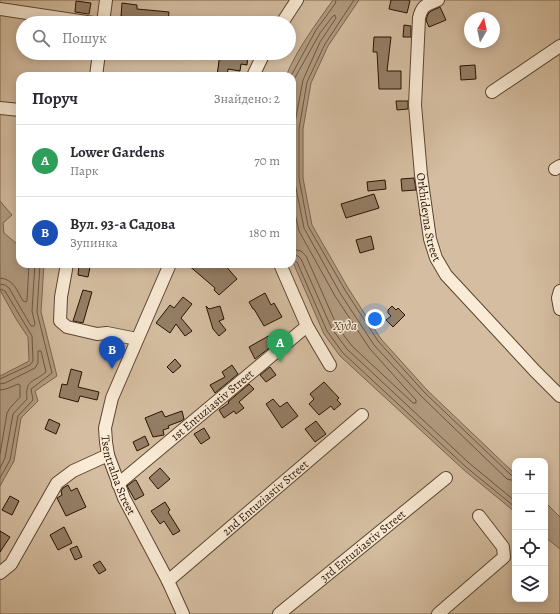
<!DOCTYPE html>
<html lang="uk">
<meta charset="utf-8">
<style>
:root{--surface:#fff;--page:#f7f7f7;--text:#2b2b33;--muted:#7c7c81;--line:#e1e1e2;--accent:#8f2418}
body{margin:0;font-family:Alegreya,serif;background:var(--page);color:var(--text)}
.controls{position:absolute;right:12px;bottom:12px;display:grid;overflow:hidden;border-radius:8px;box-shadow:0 2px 10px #0003}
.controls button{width:36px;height:36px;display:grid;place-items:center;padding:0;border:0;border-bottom:1px solid var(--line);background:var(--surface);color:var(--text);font:20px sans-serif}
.compass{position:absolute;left:464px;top:12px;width:36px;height:36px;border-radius:50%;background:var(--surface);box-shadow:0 2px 10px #0003;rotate:9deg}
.you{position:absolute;left:375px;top:319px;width:14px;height:14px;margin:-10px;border:3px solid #fff;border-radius:50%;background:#1a73e8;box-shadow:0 0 0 6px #1a73e833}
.badge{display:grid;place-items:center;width:26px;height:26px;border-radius:50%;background:var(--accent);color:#fff;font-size:13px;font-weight:700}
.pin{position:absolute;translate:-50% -33px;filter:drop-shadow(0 1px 2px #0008)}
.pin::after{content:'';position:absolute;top:21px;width:14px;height:12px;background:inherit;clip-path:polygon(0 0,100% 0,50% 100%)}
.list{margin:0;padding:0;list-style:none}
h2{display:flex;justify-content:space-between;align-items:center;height:52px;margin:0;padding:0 16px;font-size:17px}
h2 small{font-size:13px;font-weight:400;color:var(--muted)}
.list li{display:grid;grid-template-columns:26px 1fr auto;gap:12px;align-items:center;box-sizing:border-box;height:72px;padding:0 16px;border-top:1px solid var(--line)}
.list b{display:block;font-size:15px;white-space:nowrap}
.list p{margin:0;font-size:13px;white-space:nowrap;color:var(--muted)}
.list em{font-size:13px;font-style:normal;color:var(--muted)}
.icon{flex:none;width:22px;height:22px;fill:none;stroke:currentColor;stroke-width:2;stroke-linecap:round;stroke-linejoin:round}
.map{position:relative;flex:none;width:560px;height:614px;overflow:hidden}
.search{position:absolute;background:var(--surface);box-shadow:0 2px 10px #0003;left:16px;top:16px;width:280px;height:44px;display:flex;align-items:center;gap:10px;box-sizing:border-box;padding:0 14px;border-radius:22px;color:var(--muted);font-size:15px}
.panel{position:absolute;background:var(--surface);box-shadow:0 2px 10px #0003;left:16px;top:72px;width:280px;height:196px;border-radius:12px}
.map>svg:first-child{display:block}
</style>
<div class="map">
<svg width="560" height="614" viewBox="0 0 560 614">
<rect width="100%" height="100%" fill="#f8e0c0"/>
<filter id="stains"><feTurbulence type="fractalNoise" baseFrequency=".005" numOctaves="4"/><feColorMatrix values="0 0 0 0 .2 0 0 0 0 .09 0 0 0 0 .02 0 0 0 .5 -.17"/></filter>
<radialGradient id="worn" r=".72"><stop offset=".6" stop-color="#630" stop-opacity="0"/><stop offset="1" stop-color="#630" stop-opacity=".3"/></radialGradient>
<path fill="#d4bda0" stroke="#7e6851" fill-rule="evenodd" d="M0 0H560V614H0ZM470 18H494V42H470ZM23 23H289V53H23ZM20 76H292V264H20ZM515 461H545V599H515Z"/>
<g fill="#b19a7f" stroke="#7a644d">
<path d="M333 0H359L328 46 311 83 303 129V178L312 225 348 288 381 339 427 390 515 474V512L464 470 340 356 324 334 292 260V76H286C297 49 316 24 333 0Z"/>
<polygon points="0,201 12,215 3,223 4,233 17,244 20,245 20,264 44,264 41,312 57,376 35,391 38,401 21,418 14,461 0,486 0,376 29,361 28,337 16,319 0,290"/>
<polygon points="545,502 560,517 560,549 545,537"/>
</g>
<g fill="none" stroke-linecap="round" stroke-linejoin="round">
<g stroke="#6c5640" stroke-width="1">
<polyline points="354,0 325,44 307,82 299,129 299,178 308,226 345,290 378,341 425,393 511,475 515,476"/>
<polyline points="291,76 316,30 335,4 336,0"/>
<polyline points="292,83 320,33 333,16 335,15 336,18 320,42 303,80 294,128 294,178 304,228 340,293 374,345 421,396 507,479 515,481"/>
<polyline points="292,201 299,231 335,296 370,349 416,400 416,403 413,403 352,346 337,326 306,256 301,251 292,249"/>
<polyline points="292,255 298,256 301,259 332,329 347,349 469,463 515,501"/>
<polyline points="292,260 297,262 327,331 343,353 466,467 515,507"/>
<path d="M0 278C14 279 17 291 23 301L26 302 27 300 29 264"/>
<polyline points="0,284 5,285 9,288 31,326 34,326 35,324 32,311 35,264"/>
<polyline points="0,289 5,291 32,336 33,361 30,365 0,379"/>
<path d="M0 384 5 383 35 368 38 363V351H41L46 372C33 383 25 379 27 399L13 414 5 458 0 468"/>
<polyline points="0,390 6,389 18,384 20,385 20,397 10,408 7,413 0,454"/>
<polyline points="0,478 10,460 18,416 33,400 31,389 52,373 37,312 40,264"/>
</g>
</g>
<g fill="#947e65" stroke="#271302">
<polygon points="391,0 408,0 410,1 407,13 389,9"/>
<polygon points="76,1 91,3 89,14 75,12"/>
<polygon points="122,3 137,5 137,9 169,12 168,22 153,20 153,21 144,20 121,16"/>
<polygon points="440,7 446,20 429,27 426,20 428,14 431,11"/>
<polygon points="404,25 411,26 411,37 403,37"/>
<polygon points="374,37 391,37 387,71 401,71 401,89 379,89 377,52 373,52"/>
<polygon points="220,53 248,53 247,65 241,64 240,71 228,69 227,76 217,76"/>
<polygon points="475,65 476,79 461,80 460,66"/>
<polygon points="396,101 408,101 408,109 397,110"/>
<polygon points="414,178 416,190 402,191 401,179"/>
<polygon points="385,180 386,189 368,191 367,182"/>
<polygon points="374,194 379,208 346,218 341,204"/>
<polygon points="371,236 374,249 360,253 356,240"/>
<polygon points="187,264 224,264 237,279 219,295 214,290 215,288"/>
<polygon points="79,265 90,267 88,277 78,275"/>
<polygon points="83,290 92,292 83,323 73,321"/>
<polygon points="265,293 271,305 274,303 282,317 264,326 254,309 253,309 249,302"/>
<polygon points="183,297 192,304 181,318 192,331 185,336 176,324 170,333 156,323 170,305 174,308"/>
<polygon points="206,306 209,309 220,306 224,319 219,321 226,330 219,336 213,329"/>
<polygon points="392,306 396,310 398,308 405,315 393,327 386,320 391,316 388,313 388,310"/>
<polygon points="272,334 277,342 255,359 249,347"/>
<polygon points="175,359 181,366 173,373 167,367"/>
<polygon points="232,365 238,374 215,393 210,385 225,377 222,372"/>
<polygon points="270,367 276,375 266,382 260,375"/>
<polygon points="71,369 82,372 78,387 99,392 97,400 80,396 78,402 59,397 62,384 67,385"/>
<polygon points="324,382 339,398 337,400 341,404 334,410 331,406 319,415 309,404 314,399 310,394"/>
<polygon points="249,384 254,389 239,402 244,408 236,414 234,411 224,418 219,410 229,403 228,402"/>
<polygon points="273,399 280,407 287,402 298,416 282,428 266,404"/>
<polygon points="162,411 165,417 182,411 184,419 181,421 168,426 169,428 163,430 164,435 153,437 145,418"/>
<polygon points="49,419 60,424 56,434 45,429"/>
<polygon points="316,421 326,434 315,442 305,429"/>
<polygon points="204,428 210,438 201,444 194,434"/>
<polygon points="145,436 149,445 137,451 133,442"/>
<polygon points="160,468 170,479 158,489 149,478"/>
<polygon points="135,480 136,480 144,495 135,500 127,486"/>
<polygon points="68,485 71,491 77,488 86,507 66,516 57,498 62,495 61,491 63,488"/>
<polygon points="10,496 19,501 12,515 2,510"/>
<polygon points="165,502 170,510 168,512 180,531 173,535 164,521 160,524 151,511"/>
<polygon points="64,527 72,543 58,550 50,535"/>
<polygon points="0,531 10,537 0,552"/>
<polygon points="77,546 82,557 75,560 70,549"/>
<polygon points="100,561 106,570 99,574 93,565"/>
</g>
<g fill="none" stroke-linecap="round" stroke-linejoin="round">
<g stroke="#5b4632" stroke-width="14">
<g id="minor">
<path id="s1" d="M438 0C426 5 422 5 419 18L415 105 421 175 430 239 436 258 446 275 535 371 560 396"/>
<polyline points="0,9 93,23"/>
<polyline points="103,23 106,0"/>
<polyline points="282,23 297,0"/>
<polyline points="96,76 99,53"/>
<polyline points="253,76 264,53"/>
<polyline points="492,92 560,46"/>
<polyline points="0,108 20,110"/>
<polyline points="555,169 560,166"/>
<polyline points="67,264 61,297 60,321 67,327 97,334 107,333 137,339"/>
<path id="s2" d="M170 264 112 398 105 428 106 442 108 455 124 498 168 581 183 614"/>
<polyline points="280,264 307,326 330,365"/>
<polyline points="560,291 558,298 560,309"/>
<path id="s3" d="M118 484 307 326"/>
<polyline points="0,573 11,564 57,483 73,471 108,455"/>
<path id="s4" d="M168 581 362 415"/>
<path id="s5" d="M279 614 446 478"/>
<polyline points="438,614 504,557 503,547 479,516"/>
</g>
</g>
<use href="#minor" stroke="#faebd6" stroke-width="12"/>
</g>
<g text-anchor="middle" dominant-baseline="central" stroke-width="3" stroke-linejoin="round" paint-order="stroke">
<g font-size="12" fill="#271302" stroke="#faebd6">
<text stroke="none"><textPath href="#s1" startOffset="228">Orkhideyna Street</textPath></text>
<text stroke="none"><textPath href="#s3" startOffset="123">1st Entuziastiv Street</textPath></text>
<text stroke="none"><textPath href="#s2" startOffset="226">Tsentralna Street</textPath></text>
<text stroke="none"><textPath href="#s4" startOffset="128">2nd Entuziastiv Street</textPath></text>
<text stroke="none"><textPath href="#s5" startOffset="108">3rd Entuziastiv Street</textPath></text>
</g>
<g font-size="13" font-style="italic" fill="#5e4934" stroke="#faebd6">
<text x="345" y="325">Худа</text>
</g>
</g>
<rect width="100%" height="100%" filter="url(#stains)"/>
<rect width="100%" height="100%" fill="url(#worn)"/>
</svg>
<div class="controls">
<button>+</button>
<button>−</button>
<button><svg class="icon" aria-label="locate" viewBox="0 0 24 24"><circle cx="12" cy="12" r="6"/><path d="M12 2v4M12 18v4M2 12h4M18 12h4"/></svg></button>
<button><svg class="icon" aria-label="layers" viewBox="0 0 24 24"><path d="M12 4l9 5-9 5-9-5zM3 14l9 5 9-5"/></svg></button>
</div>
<svg class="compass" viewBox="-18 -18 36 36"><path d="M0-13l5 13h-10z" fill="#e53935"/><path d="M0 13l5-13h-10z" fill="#7c7c81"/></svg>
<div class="you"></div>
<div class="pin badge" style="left:280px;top:362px;background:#2e9e5b">A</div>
<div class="pin badge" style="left:112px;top:369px;background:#1a4fb4">B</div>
<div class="search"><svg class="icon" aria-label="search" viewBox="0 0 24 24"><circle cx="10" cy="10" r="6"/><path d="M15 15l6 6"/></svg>Пошук</div>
<section class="panel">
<h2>Поруч<small>Знайдено: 2</small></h2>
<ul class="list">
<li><span class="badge" style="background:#2e9e5b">A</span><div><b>Lower Gardens</b><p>Парк</p></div><em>70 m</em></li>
<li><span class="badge" style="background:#1a4fb4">B</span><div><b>Вул. 93-а Садова</b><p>Зупинка</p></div><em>180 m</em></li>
</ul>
</section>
</div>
